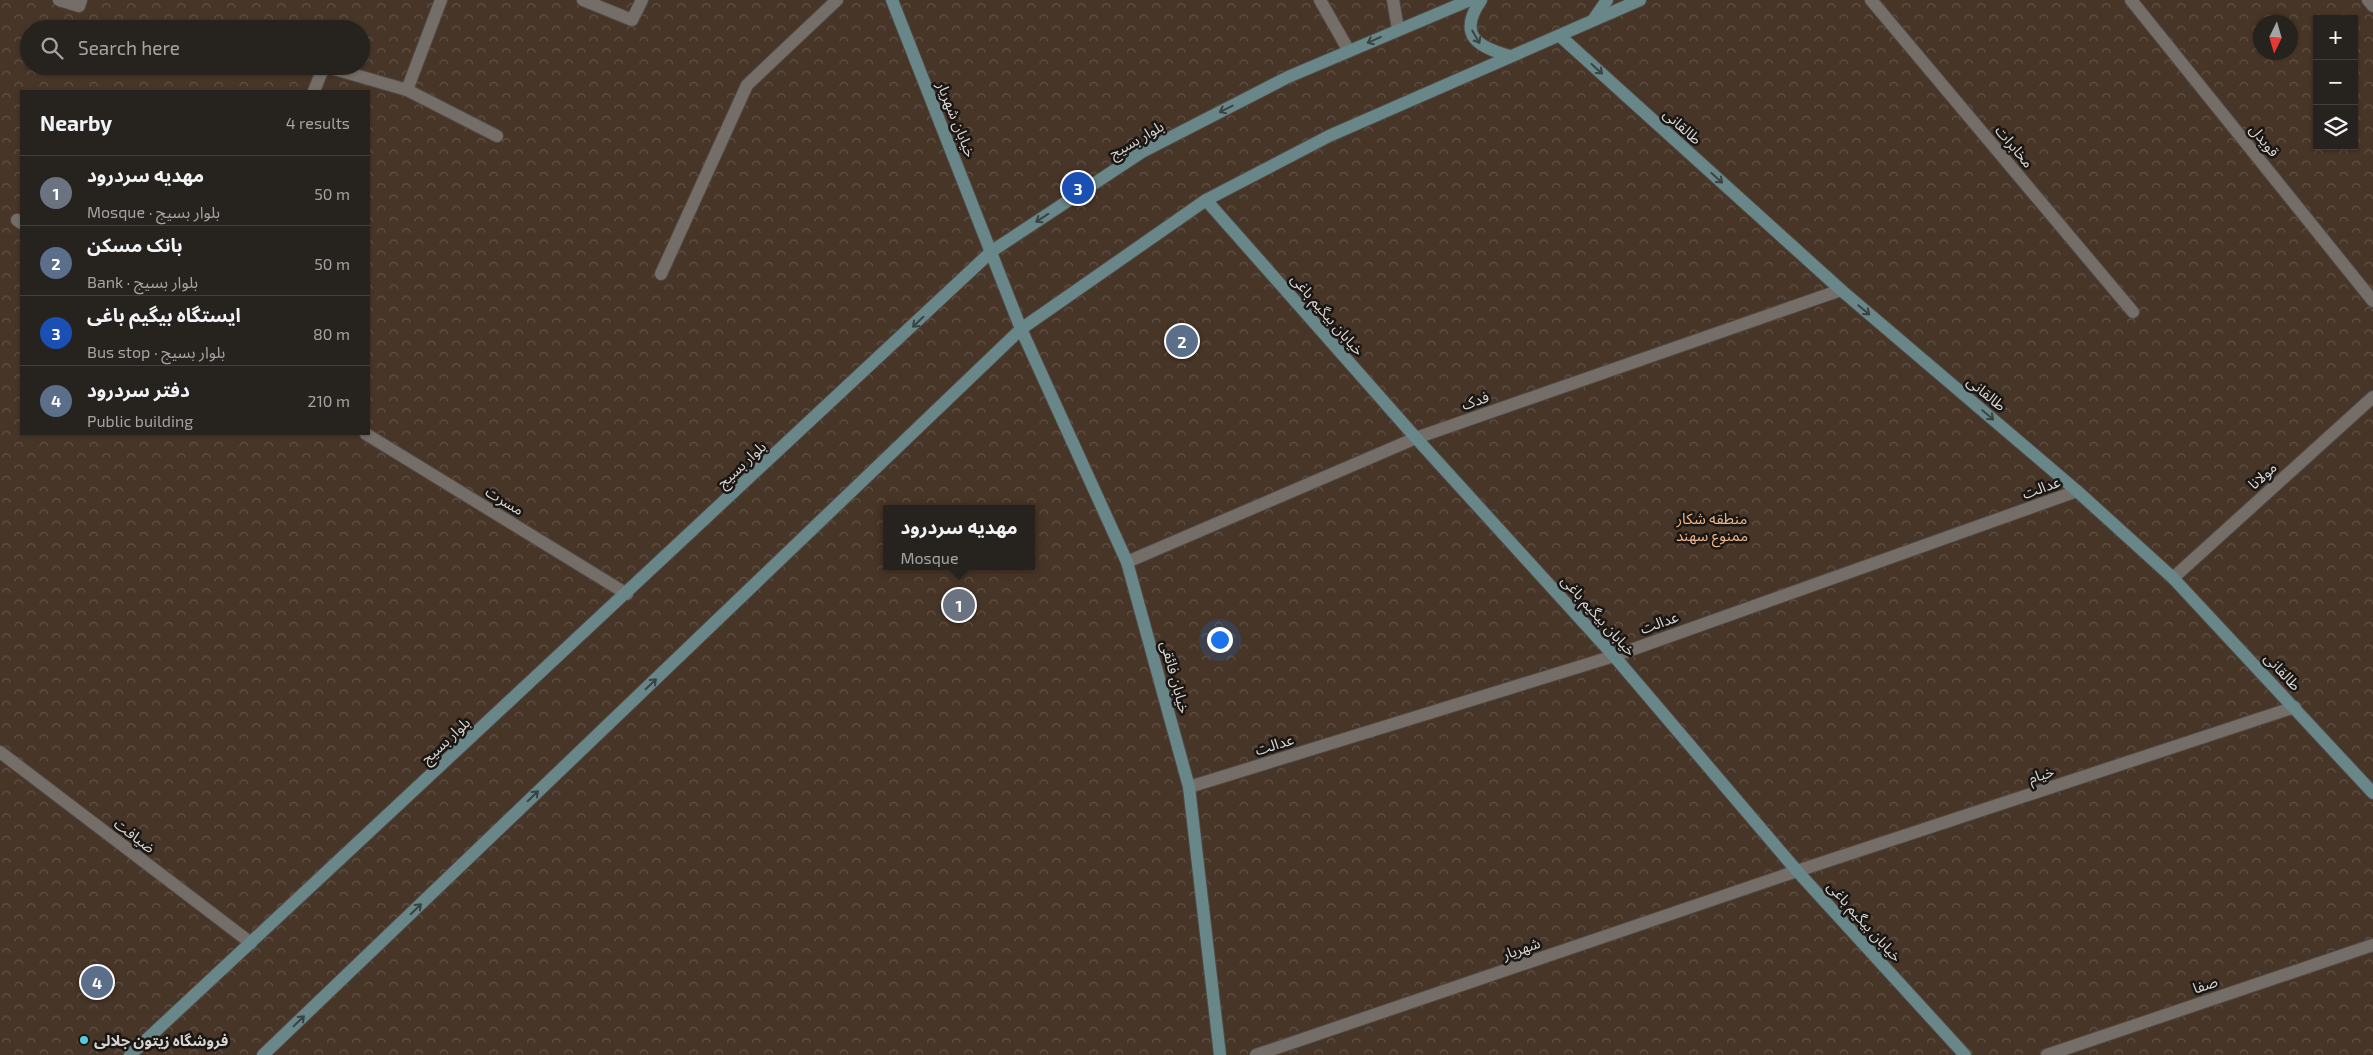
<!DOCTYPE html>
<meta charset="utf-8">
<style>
:root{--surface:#26221e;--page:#322f2b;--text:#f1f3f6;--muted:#a4a4a4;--line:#423f3c;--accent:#55cadf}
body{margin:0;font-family:"Exo 2","Noto Sans Arabic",sans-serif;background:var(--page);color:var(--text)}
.controls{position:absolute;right:15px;top:15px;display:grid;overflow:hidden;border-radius:0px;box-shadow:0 1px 4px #0004}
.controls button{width:45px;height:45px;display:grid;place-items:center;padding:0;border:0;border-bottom:1px solid var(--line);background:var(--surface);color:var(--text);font:25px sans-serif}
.compass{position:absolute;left:2253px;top:15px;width:45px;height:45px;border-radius:50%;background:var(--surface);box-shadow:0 1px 4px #0004;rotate:185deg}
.you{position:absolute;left:1219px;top:639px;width:18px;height:18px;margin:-12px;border:4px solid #fff;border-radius:50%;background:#1a73e8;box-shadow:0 0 0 8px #1a73e833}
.badge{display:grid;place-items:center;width:32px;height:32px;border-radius:50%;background:var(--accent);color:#fff;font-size:16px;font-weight:700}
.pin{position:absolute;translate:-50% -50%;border:2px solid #fff;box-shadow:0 1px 5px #0006}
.popup{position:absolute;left:883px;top:505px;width:152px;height:65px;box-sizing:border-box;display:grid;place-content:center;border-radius:0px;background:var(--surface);filter:drop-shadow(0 1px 4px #0005);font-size:16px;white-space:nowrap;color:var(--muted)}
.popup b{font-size:19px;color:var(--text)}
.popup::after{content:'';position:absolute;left:50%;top:100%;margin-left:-10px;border:10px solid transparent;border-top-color:var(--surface)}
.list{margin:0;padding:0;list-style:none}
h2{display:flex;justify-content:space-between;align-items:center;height:65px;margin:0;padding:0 20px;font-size:21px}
h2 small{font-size:16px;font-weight:400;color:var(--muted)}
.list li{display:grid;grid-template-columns:32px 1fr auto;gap:15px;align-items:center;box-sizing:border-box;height:70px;padding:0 20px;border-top:1px solid var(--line)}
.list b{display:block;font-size:19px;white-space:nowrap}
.list p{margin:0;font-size:16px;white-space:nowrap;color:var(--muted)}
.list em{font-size:16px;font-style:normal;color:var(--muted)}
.icon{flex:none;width:28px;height:28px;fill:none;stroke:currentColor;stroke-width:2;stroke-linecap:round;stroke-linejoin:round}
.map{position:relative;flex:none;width:2373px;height:1055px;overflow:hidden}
.search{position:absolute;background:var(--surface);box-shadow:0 1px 4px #0004;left:20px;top:20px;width:350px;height:55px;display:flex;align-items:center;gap:12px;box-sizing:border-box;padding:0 18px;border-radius:28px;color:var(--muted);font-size:19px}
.panel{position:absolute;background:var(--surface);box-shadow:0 1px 4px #0004;left:20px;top:90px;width:350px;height:345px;border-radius:0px}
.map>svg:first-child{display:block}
</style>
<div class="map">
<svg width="2373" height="1055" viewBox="0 0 2373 1055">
<defs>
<pattern id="forest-crowns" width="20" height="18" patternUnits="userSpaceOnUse" patternTransform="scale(1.25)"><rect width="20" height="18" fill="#473527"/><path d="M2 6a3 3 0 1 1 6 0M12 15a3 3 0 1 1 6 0" fill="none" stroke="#615145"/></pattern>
</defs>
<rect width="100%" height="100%" fill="#332d28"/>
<path fill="url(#forest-crowns)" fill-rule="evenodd" d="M0 0H2373V1055H0ZM2317 19H2354V146H2317ZM2260 22H2290V52H2260ZM29 29H361V66H29ZM21 91H369V434H21ZM886 509H1032V566H886Z"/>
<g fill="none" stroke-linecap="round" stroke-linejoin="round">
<g stroke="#504a46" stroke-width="14">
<g id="lane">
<polyline points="1393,0 1398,29"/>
<polyline points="0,752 251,943"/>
</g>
</g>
<g stroke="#504a46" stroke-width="14">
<g id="street">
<polyline points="59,0 79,6 81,0"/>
<polyline points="583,0 632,20 642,0"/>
<polyline points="1320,0 1349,51"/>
<polyline points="1871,0 2133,312"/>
<polyline points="2131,0 2373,301"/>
<polyline points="2368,0 2373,6"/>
<polyline points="407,90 441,0"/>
<polyline points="314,91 324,66 407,90 497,136"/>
<polyline points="17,220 21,223"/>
<polyline points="661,274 747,85 837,0"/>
<polyline points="366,434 627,594"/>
<polyline points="1127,562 1416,438 1841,290"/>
<polyline points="2173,578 2373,397"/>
<polyline points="1189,787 1614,656 2077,491"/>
<polyline points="1256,1055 1797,871 2295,707"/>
<polyline points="2047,1055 2373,945"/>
</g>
</g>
<g stroke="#504a46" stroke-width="14">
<g id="secondary">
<polyline points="892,0 1021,329 1127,562 1189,787 1220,1055"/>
<path d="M1481 0C1457 35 1477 47 1510 56"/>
<polyline points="1594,19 1607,0"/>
<polyline points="1560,36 1841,290 2077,491 2173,578 2373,793"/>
<polyline points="1206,200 1416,438 1614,656 1797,871 1965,1055"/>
<polyline points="130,1055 992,251 1142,152 1288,77 1470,0"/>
<polyline points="263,1055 1021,329 1206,200 1329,136 1640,0"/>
</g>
</g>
<use href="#lane" stroke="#756e68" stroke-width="12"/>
<use href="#street" stroke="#756e68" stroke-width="12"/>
<use href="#secondary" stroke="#698789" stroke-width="12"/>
</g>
<defs><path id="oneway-shaft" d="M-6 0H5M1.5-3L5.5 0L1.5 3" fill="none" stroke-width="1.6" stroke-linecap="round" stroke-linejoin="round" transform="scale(1.25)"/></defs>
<g stroke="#394342">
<use href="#oneway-shaft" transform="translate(1476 37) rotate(60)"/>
<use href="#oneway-shaft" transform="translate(1374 40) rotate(156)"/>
<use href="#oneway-shaft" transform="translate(1597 69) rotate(42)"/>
<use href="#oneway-shaft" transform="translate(1226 109) rotate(153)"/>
<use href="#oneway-shaft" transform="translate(1717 178) rotate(42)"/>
<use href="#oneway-shaft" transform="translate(1042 218) rotate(147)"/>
<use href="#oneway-shaft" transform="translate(1864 310) rotate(40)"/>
<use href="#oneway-shaft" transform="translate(918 322) rotate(136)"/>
<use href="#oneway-shaft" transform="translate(1988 415) rotate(40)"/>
<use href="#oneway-shaft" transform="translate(651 684) rotate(-44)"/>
<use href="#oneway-shaft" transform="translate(533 796) rotate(-44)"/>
<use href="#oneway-shaft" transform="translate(416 909) rotate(-44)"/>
<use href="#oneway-shaft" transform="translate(299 1021) rotate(-44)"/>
</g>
<circle fill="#55cadf" stroke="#191613" stroke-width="2" cx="84" cy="1040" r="5"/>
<g text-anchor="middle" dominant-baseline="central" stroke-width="5" stroke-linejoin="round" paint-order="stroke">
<g font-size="15" fill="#d7d3d0" stroke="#191613">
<text transform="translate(957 119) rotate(68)">خیابان شهریار</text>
<text transform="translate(1683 126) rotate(42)">طالقانی</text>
<text transform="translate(1136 139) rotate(-30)">بلوار بسیج</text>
<text transform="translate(2265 140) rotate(51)">قویدل</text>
<text transform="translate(2015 146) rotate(50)">مخابرات</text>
<text transform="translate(1328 314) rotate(49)">خیابان بیگیم باغی</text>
<text transform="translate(1987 393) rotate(40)">طالقانی</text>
<text transform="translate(1475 400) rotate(-19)">فدک</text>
<text transform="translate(741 464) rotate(-43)">بلوار بسیج</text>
<text transform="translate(2262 475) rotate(-42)">مولانا</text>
<text transform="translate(2041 487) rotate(-20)">عدالت</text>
<text transform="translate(505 500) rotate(31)">مسرت</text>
<text transform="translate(1599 615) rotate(48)">خیابان بیگیم باغی</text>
<text transform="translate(1659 622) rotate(-20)">عدالت</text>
<text transform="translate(2283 671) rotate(47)">طالقانی</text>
<text transform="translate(1176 677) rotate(75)">خیابان فائقی</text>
<text transform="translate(445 740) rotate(-43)">بلوار بسیج</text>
<text transform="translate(1274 744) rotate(-17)">عدالت</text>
<text transform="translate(2041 774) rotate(-18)">خیام</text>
<text transform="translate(135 835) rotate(37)">ضیافت</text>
<text transform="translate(1865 921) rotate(48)">خیابان بیگیم باغی</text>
<text transform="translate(1521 948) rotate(-19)">شهریار</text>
<text transform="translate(2205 984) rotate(-19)">صفا</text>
</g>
<g font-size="15" fill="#efb589" stroke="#191613">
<text x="1712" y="518">منطقه شکار<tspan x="1712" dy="17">ممنوع سهند</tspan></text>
</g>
<g font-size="15" font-weight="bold" fill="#d7d3d0" stroke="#191613" text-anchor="start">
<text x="94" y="1040">فروشگاه زیتون جلالی</text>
</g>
</g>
</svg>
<div class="controls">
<button>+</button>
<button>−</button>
<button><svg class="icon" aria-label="layers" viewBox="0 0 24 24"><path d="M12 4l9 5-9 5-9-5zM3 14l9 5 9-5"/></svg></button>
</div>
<svg class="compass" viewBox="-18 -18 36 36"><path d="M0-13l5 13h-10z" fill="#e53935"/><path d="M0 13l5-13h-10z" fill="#a4a4a4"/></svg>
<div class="you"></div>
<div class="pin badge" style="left:959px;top:605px;background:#6b7280">1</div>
<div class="popup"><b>مهدیه سردرود</b>Mosque</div>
<div class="pin badge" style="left:1182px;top:341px;background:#5c6f8a">2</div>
<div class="pin badge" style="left:1078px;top:188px;background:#1a4fb4">3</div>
<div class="pin badge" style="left:97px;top:982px;background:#5c6f8a">4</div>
<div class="search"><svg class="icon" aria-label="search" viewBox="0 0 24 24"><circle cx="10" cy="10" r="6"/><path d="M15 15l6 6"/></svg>Search here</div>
<section class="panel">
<h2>Nearby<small>4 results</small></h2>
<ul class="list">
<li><span class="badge" style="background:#6b7280">1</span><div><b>مهدیه سردرود</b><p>Mosque · بلوار بسیج</p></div><em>50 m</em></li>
<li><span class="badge" style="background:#5c6f8a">2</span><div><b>بانک مسکن</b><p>Bank · بلوار بسیج</p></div><em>50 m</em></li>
<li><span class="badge" style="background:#1a4fb4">3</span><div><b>ایستگاه بیگیم باغی</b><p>Bus stop · بلوار بسیج</p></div><em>80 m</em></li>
<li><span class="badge" style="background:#5c6f8a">4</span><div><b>دفتر سردرود</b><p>Public building</p></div><em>210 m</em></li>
</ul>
</section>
</div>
